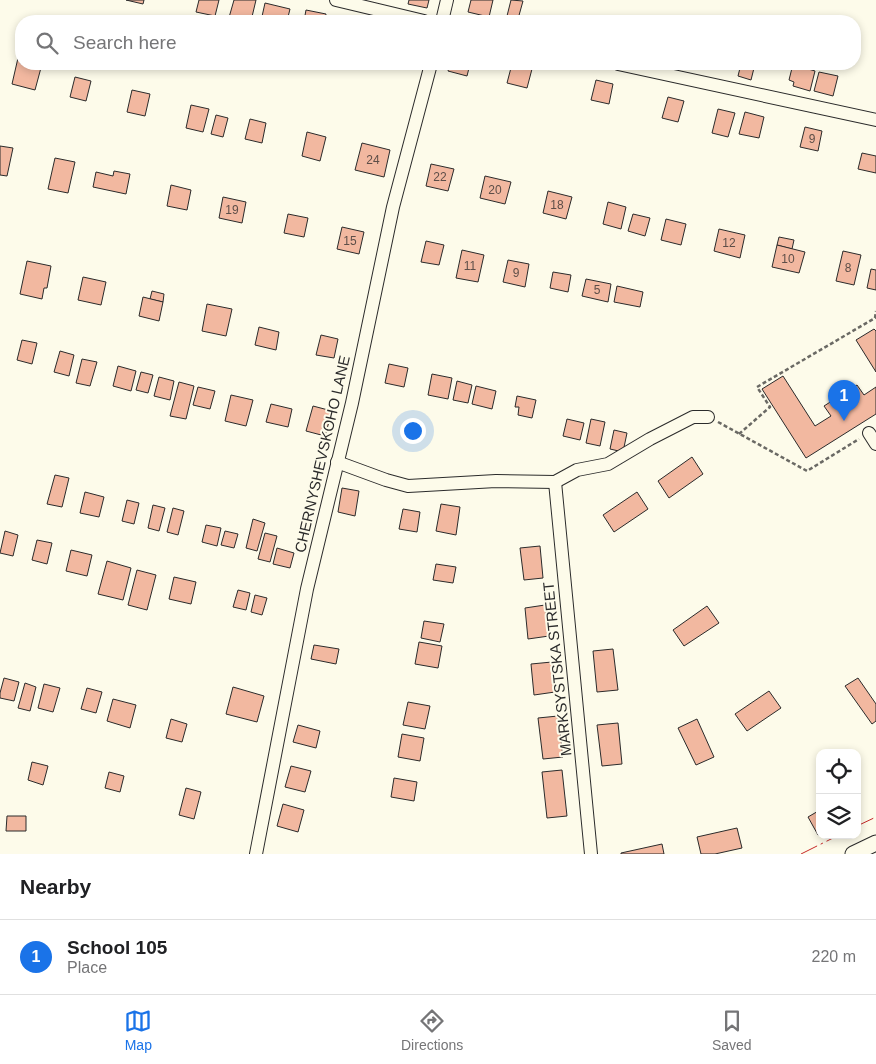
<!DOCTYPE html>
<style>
:root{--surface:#fff;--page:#f2f2f2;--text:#202124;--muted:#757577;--line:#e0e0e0;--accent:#1a73e8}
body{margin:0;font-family:Arial,sans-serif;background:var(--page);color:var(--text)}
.controls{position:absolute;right:15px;bottom:15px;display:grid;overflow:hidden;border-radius:10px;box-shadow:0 2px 8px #0003}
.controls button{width:45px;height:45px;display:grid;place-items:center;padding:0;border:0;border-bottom:1px solid var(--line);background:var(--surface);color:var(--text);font:25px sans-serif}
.you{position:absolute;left:412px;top:430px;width:18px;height:18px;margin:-12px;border:4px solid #fff;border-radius:50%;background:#1a73e8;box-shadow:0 0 0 8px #1a73e833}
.badge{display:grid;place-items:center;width:32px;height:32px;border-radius:50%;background:var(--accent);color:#fff;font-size:16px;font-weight:700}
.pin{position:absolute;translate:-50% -41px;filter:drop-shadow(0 1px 2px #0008)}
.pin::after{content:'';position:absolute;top:26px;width:18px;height:15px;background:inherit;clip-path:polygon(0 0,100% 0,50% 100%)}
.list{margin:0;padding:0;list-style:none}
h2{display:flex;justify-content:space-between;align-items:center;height:65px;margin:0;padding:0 20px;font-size:21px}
h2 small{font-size:16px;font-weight:400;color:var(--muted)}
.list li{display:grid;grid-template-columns:32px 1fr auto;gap:15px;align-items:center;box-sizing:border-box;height:75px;padding:0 20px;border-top:1px solid var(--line)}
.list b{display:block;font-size:19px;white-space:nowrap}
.list p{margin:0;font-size:16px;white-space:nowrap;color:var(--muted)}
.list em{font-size:16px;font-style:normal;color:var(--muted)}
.icon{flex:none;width:28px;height:28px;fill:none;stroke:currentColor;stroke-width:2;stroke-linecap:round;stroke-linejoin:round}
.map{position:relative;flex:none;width:876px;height:854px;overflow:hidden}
.search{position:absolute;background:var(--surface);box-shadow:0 2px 8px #0003;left:15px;right:15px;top:15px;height:55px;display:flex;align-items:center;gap:12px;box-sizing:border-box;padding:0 18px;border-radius:20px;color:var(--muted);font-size:19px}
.sheet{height:140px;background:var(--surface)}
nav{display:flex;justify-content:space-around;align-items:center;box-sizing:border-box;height:70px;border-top:1px solid var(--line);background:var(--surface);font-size:14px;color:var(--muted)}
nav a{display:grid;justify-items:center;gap:2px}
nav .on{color:var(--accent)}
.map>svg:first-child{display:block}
</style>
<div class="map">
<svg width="876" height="854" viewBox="0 0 876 854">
<rect width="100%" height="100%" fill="#fdfbea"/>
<g fill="#f2b8a0" stroke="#2b2b2b">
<polygon points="126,0 144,0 143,4"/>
<polygon points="199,0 219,0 215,16 196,12"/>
<polygon points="234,0 256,0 251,21 228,21"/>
<polygon points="409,0 429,0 427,8 408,4"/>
<polygon points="471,0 493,0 489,17 468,12"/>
<polygon points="511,0 523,1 518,19 507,16"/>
<polygon points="265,3 290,9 287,21 261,21"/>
<polygon points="306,10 326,14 325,21 304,21"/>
<polygon points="583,17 601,21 581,21"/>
<polygon points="18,58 21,58 21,64 42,64 35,90 12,84"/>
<polygon points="450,64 470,64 467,76 448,71"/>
<polygon points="512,64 532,69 527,88 507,83"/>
<polygon points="741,64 755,64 751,80 738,76"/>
<polygon points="793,64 806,64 805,68 815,71 810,91 793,86 794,82 789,80"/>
<polygon points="819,72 838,76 833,96 814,91"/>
<polygon points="75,77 91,81 86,101 70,97"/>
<polygon points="596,80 613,84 609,104 591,100"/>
<polygon points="132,90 150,94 145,116 127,112"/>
<polygon points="668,97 684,101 678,122 662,118"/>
<polygon points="191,105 209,109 203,132 186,128"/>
<polygon points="718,109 735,113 728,137 712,133"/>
<polygon points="745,112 764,117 759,138 739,134"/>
<polygon points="216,115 228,118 223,137 211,134"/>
<polygon points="250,119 266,123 262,143 245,139"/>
<polygon points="805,127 822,131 818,151 800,147"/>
<polygon points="307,132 326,137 320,161 302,156"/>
<polygon points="362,143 390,150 384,177 355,170"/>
<polygon points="0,146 13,148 7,176 0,175"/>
<polygon points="862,153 876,156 876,173 858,169"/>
<polygon points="55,158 75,162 68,193 48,189"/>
<polygon points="431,164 454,169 448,191 426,186"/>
<polygon points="114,171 130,174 126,194 93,187 96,172 113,176"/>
<polygon points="485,176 511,182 505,204 480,198"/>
<polygon points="171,185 191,190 187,210 167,206"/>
<polygon points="548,191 572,197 566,219 543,213"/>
<polygon points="223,197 246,202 242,223 219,218"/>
<polygon points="608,202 626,207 621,229 603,224"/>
<polygon points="288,214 308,218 304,237 284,233"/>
<polygon points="633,214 650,218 645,236 628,231"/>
<polygon points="666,219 686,224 681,245 661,240"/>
<polygon points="342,227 364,232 359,254 337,249"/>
<polygon points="719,229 745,235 740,258 714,251"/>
<polygon points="779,237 794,240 792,249 777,245"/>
<polygon points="426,241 444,245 439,265 421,262"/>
<polygon points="777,245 805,252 799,273 772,267"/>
<polygon points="462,250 484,255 478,282 456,278"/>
<polygon points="843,251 861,255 854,285 836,281"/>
<polygon points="508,260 529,264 525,287 503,282"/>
<polygon points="27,261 51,266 47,288 44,288 42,299 20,294"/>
<polygon points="871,269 876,270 876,290 867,288"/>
<polygon points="553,272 571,275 568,292 550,288"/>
<polygon points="83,277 106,282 101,305 78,300"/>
<polygon points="586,279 611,284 608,302 582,296"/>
<polygon points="617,286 643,292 640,307 614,302"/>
<polygon points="152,291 164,294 163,302 150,299"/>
<polygon points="143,297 163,302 159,321 139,316"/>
<polygon points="207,304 232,309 226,336 202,331"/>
<polygon points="259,327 279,332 276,350 255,345"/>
<polygon points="874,329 876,331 876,372 856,340"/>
<polygon points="321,335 338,339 334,358 316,355"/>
<polygon points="22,340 37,343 32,364 17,360"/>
<polygon points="60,351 74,355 69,376 54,372"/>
<polygon points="82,359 97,362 90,386 76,383"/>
<polygon points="389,364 408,368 404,387 385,383"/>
<polygon points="118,366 136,371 131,391 113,386"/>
<polygon points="141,372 153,375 148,393 136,390"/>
<polygon points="432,374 452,378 448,399 428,395"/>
<polygon points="783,376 815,426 831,416 824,406 857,385 864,395 876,387 876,414 806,458 762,389"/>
<polygon points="159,377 174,381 170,400 154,396"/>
<polygon points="457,381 472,385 468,403 453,400"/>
<polygon points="179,382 194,386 186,419 170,416"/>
<polygon points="476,386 496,391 492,409 472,404"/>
<polygon points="198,387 215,391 210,409 193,405"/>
<polygon points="231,395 253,400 246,426 225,421"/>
<polygon points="517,396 536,400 532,418 518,415 519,407 515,407"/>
<polygon points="271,404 292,409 288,427 266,422"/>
<polygon points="313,406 332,411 325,436 306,431"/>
<polygon points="567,419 584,423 580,440 563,436"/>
<polygon points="591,419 605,422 600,446 586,443"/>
<polygon points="614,430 627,433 623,452 610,449"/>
<polygon points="692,457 703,474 669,498 658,481"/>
<polygon points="55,475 69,478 62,507 47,504"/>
<polygon points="342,488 359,491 355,516 338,512"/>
<polygon points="85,492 104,497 99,517 80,513"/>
<polygon points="637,492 648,509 614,532 603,515"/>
<polygon points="127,500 139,503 134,524 122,521"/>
<polygon points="441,504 460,507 456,535 436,531"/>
<polygon points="153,505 165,508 159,531 148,528"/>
<polygon points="173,508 184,511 178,535 167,532"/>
<polygon points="403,509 420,512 417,532 399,529"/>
<polygon points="253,519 265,523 257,551 246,548"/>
<polygon points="206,525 221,528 217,546 202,542"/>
<polygon points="5,531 18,535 13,556 0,553"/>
<polygon points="225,531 238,534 234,548 221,545"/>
<polygon points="265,533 277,536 270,562 258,559"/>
<polygon points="37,540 52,543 47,564 32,560"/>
<polygon points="540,546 543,578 524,580 520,548"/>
<polygon points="277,548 294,553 290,568 273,564"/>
<polygon points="71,550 92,555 87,576 66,571"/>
<polygon points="107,561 131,568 123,600 98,594"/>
<polygon points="436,564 456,567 453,583 433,580"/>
<polygon points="137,570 156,575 147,610 128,605"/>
<polygon points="174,577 196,582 191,604 169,599"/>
<polygon points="238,590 250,593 246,610 233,607"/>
<polygon points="255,595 267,598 262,615 251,612"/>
<polygon points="545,605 549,636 528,639 525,608"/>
<polygon points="707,606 719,623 684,646 673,630"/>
<polygon points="424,621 444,624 440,642 421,638"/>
<polygon points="419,642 442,646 438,668 415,664"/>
<polygon points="314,645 339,649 336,664 311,659"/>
<polygon points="613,649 618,690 597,692 593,651"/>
<polygon points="552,662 555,692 534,695 531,664"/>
<polygon points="4,678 19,682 14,701 0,698 0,693"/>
<polygon points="858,678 876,704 876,721 872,724 845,686"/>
<polygon points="25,683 36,687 30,711 18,708"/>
<polygon points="44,684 60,688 53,712 38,708"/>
<polygon points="233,687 264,696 257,722 226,714"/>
<polygon points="87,688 102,692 96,713 81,709"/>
<polygon points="769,691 781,708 747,731 735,714"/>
<polygon points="113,699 136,705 130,728 107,721"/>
<polygon points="408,702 430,706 425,729 403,725"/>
<polygon points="558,716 563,757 543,759 538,718"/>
<polygon points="171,719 187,724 182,742 166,738"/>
<polygon points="697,719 714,757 696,765 678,728"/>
<polygon points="618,723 622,764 602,766 597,725"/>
<polygon points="298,725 320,731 316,748 293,742"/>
<polygon points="402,734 424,738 420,761 398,757"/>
<polygon points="32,762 48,766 43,785 28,780"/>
<polygon points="291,766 311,771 305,792 285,787"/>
<polygon points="562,770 567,816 547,818 542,772"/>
<polygon points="109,772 124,776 120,792 105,788"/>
<polygon points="394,778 417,782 414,801 391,797"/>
<polygon points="186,788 201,792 194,819 179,815"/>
<polygon points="283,804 304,810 298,832 277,826"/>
<polygon points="820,810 820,834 818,835 808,817"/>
<polygon points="7,816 26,816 26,831 6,831"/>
<polygon points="737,828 742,848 715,854 701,854 697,837"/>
<polygon points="662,844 664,854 621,854 621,853"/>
</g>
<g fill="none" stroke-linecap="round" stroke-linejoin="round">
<g stroke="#2b2b2b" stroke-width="14">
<g id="minor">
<polyline points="336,0 424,21"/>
<polyline points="442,21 447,0"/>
<polyline points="618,64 876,120"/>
<polyline points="869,433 876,444"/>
<polyline points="337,462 386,480 408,486 496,481 555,482"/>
<polyline points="555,482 591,854"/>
<polyline points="555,482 577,470 608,464 650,439 693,417 708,417"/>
<polyline points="256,854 307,589 352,403 393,207 431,64"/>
</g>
</g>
<g stroke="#2b2b2b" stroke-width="17">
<polyline id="tertiary" points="853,854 876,843"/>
</g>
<g stroke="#6a6964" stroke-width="2.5" stroke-dasharray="4 2.5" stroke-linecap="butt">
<polyline points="718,422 807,471 859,439"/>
<polyline points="739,434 770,407 757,387 875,318 876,311"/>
</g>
<use href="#minor" stroke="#fdfbea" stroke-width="12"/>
<use href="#tertiary" stroke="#fdfbea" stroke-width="15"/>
<g stroke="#c62828" stroke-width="1" stroke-dasharray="18 4 2.5 4" stroke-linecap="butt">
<polyline points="857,826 876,817"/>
<polyline points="801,854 839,835"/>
</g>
</g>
<g text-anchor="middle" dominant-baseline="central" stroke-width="4" stroke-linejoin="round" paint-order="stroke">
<g font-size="12" fill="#5d4e48">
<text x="812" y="139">9</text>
<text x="373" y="160">24</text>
<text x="440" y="177">22</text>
<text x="495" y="190">20</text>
<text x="557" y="205">18</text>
<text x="232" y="210">19</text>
<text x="350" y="241">15</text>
<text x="729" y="243">12</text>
<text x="788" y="259">10</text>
<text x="470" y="266">11</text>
<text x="848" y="268">8</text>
<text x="516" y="273">9</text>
<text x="597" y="290">5</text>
</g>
<g font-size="15" fill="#2b2b2b" stroke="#fdfbea">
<text transform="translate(322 454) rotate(-77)">CHERNYSHEVSKOHO LANE</text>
<text transform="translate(557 669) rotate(-96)">MARKSYSTSKA STREET</text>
</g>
</g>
</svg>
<div class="controls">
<button><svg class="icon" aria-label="locate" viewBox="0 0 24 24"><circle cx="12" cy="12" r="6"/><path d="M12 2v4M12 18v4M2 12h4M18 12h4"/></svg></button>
<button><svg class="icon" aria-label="layers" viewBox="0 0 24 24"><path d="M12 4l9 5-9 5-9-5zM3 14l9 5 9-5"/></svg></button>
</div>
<div class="you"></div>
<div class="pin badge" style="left:844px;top:421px">1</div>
<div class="search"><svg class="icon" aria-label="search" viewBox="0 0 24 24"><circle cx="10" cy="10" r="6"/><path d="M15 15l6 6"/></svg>Search here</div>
</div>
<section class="sheet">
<h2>Nearby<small></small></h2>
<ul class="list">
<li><span class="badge">1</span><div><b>School 105</b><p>Place</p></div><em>220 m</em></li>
</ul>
</section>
<nav>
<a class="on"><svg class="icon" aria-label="map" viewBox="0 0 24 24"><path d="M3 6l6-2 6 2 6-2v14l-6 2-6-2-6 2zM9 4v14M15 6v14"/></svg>Map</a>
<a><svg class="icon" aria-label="directions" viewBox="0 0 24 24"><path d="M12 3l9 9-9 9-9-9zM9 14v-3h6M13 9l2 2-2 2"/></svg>Directions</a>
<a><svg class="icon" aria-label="saved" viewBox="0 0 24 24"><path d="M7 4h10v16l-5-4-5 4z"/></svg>Saved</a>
</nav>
